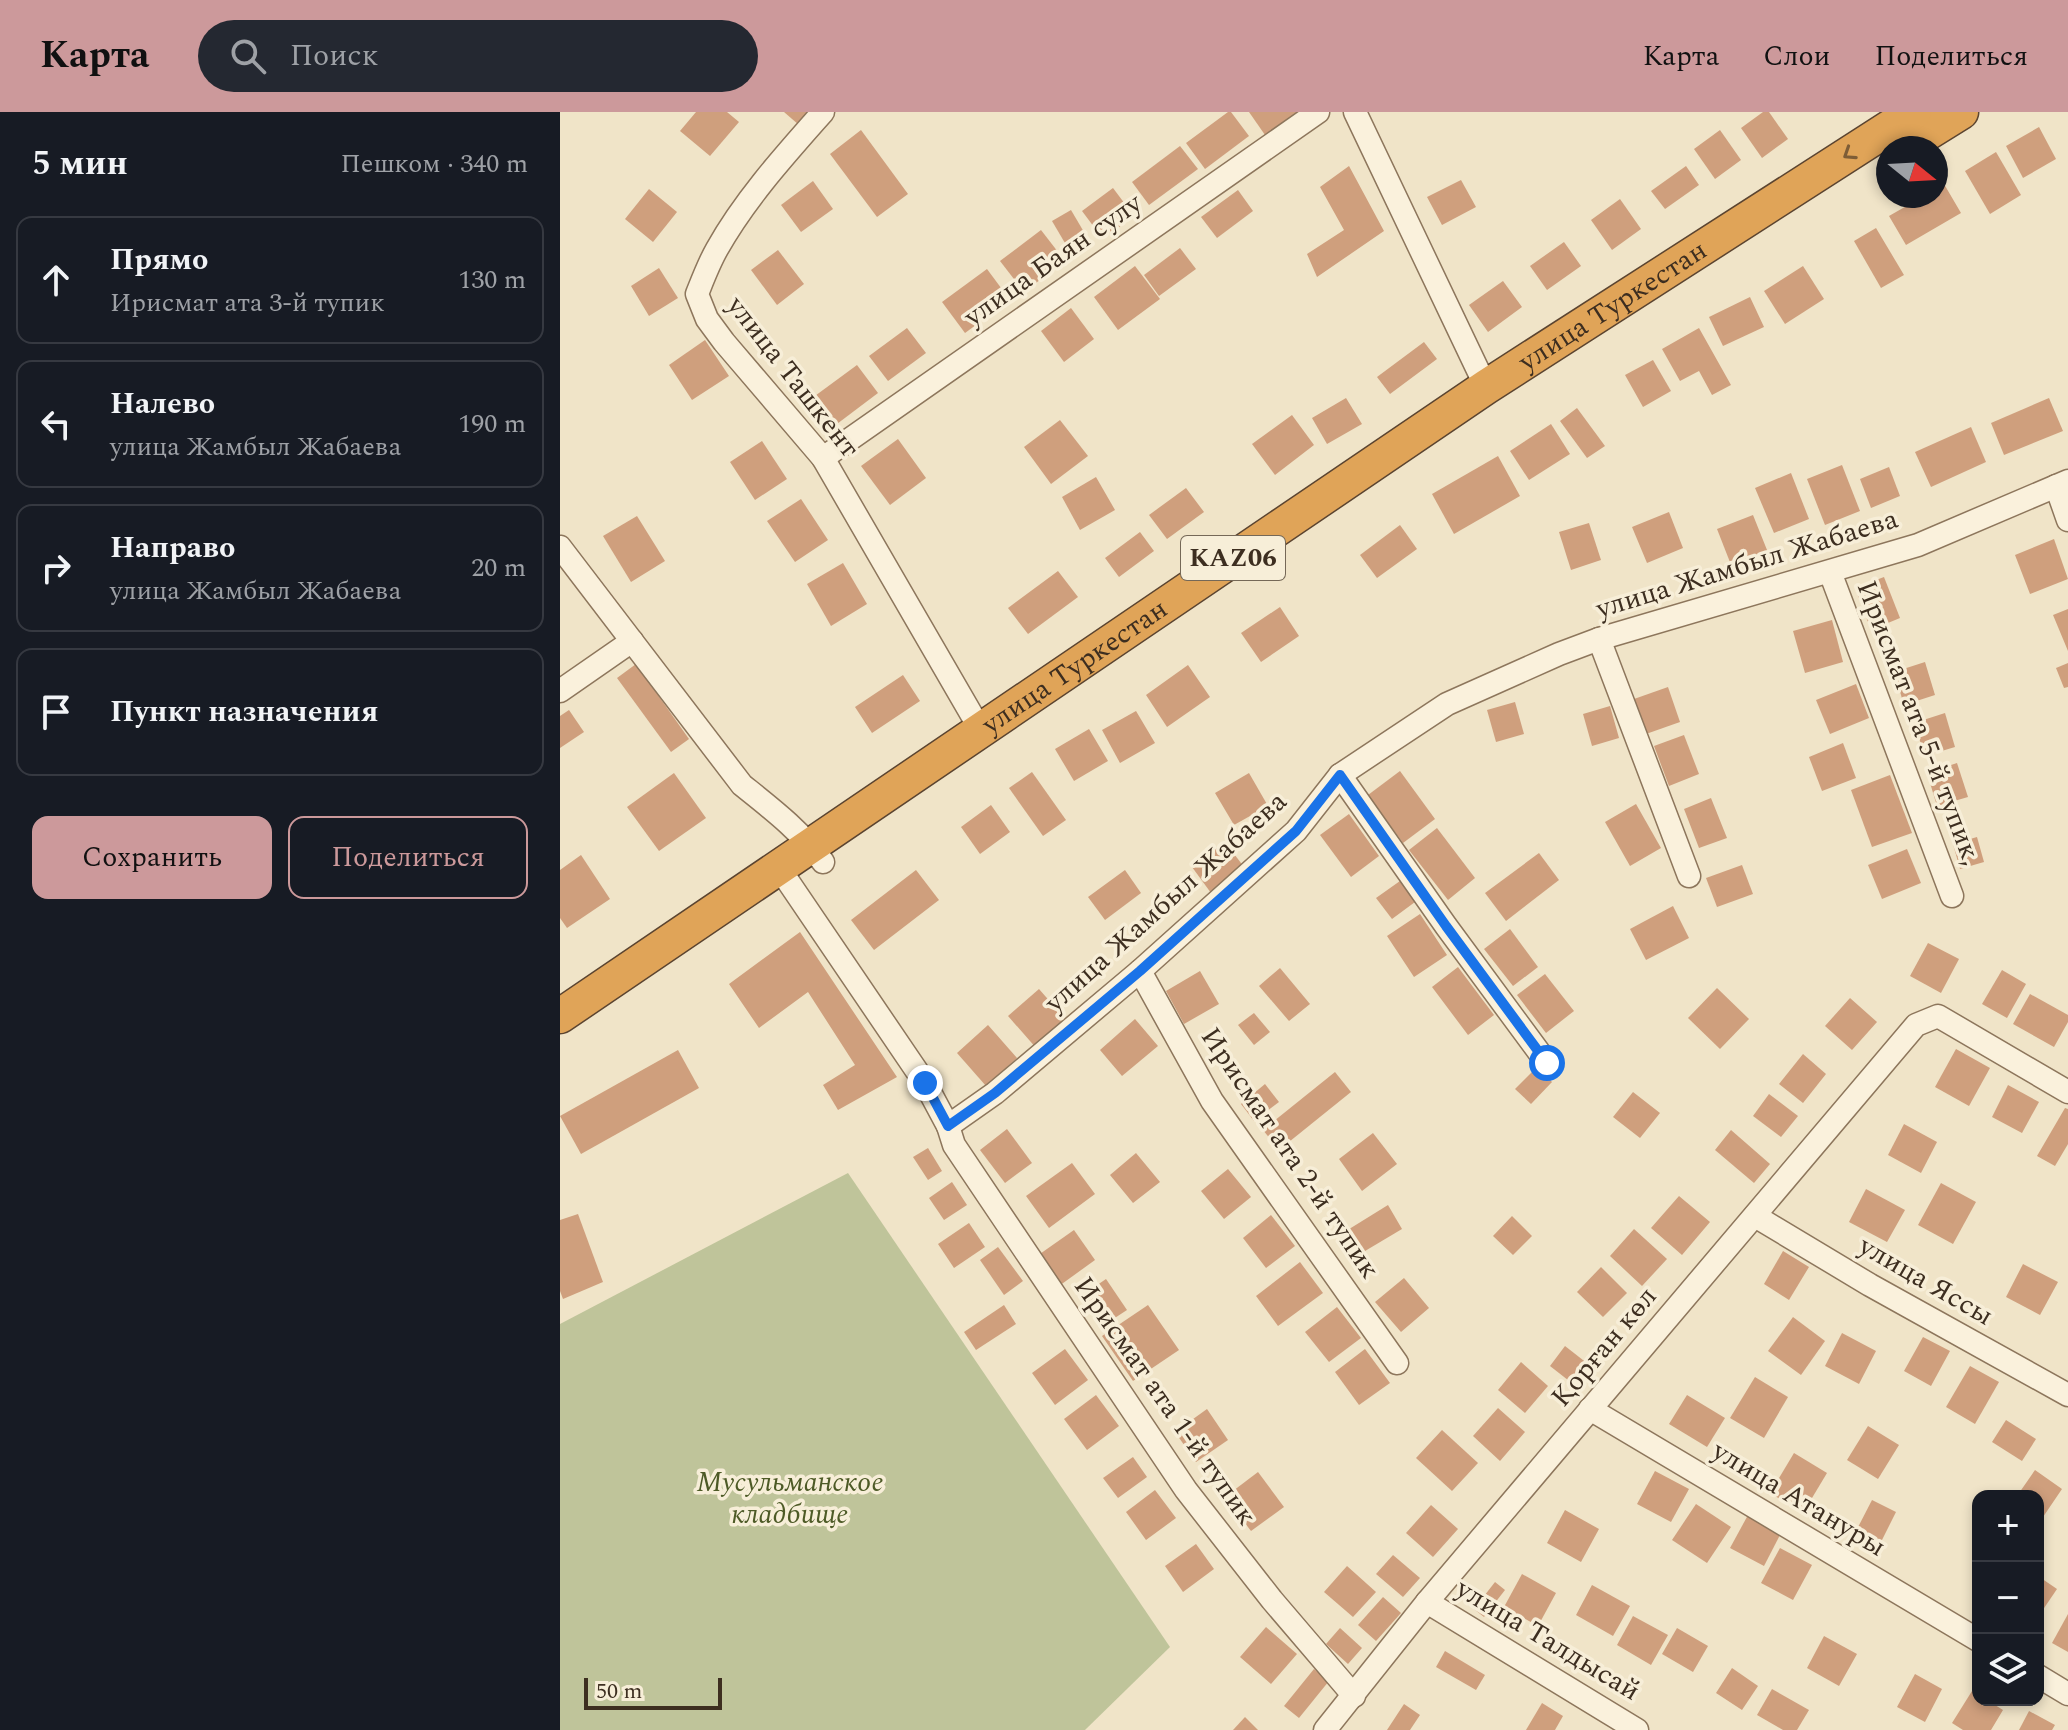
<!DOCTYPE html>
<html lang="ru">
<meta charset="utf-8">
<style>
:root{--surface:#171b24;--page:#242831;--text:#f1f3f6;--muted:#9ea1a6;--line:#363941;--accent:#cc999b}
body{margin:0;font-family:Spectral,serif;background:var(--page);color:var(--text)}
.controls{position:absolute;right:24px;bottom:24px;display:grid;overflow:hidden;border-radius:16px;box-shadow:0 4px 12px #0003}
.controls button{width:72px;height:72px;display:grid;place-items:center;padding:0;border:0;border-bottom:2px solid var(--line);background:var(--surface);color:var(--text);font:40px sans-serif}
.compass{position:absolute;left:1316px;top:24px;width:72px;height:72px;border-radius:50%;background:var(--surface);box-shadow:0 4px 12px #0003;rotate:108deg}
.scale{position:absolute;left:24px;bottom:20px;width:138px;box-sizing:border-box;padding-left:8px;border:4px solid #3d2e20;border-top:0;font-size:22px;line-height:28px;white-space:nowrap;color:#3d2e20;-webkit-text-stroke:6px #f7eed8;paint-order:stroke}
.stop{position:absolute;width:24px;height:24px;margin:-18px;border:6px solid #1a73e8;border-radius:50%;background:#fff}
.stop.end{background:#1a73e8;border-color:#fff;box-shadow:0 2px 8px #0008}
.list{margin:0;padding:0;list-style:none}
h2{display:flex;justify-content:space-between;align-items:center;height:104px;margin:0;padding:0 32px;font-size:34px}
h2 small{font-size:26px;font-weight:400;color:var(--muted)}
.list li{display:grid;grid-template-columns:52px 1fr auto;gap:24px;align-items:center;box-sizing:border-box;height:128px;margin:0 16px 16px;padding:0 16px;border:2px solid var(--line);border-radius:16px}
.list b{display:block;font-size:30px;white-space:nowrap}
.list p{margin:0;font-size:26px;white-space:nowrap;color:var(--muted)}
.list em{font-size:26px;font-style:normal;color:var(--muted)}
.actions{display:flex;gap:16px;padding:24px 32px}
.actions a{flex:1;padding:18px 0;border:2px solid var(--accent);border-radius:16px;text-align:center;font-size:28px;color:var(--accent)}
.actions .main{background:var(--accent);color:#111}
.icon{flex:none;width:44px;height:44px;fill:none;stroke:currentColor;stroke-width:2;stroke-linecap:round;stroke-linejoin:round}
.map{position:relative;flex:none;width:1508px;height:1618px;overflow:hidden}
header{display:flex;align-items:center;gap:48px;box-sizing:border-box;height:112px;padding:0 40px;background:var(--accent);color:#111}
header strong{font-size:38px}
nav{display:flex;gap:44px;margin-inline-start:auto;font-size:28px}
.search{width:560px;height:72px;background:var(--page);display:flex;align-items:center;gap:20px;box-sizing:border-box;padding:0 28px;border-radius:44px;color:var(--muted);font-size:30px}
main{display:flex}
aside{flex:1;background:var(--surface)}
.map>svg:first-child{display:block}
</style>
<header>
<strong>Карта</strong>
<div class="search"><svg class="icon" aria-label="search" viewBox="0 0 24 24"><circle cx="10" cy="10" r="6"/><path d="M15 15l6 6"/></svg>Поиск</div>
<nav><a>Карта</a><a>Слои</a><a>Поделиться</a></nav>
</header>
<main>
<aside>
<h2>5 мин<small>Пешком · 340 m</small></h2>
<ul class="list">
<li><svg class="icon" aria-label="ahead" viewBox="0 0 24 24"><path d="M12 20V5M6 11l6-6 6 6"/></svg><div><b>Прямо</b><p>Ирисмат ата 3-й тупик</p></div><em>130 m</em></li>
<li><svg class="icon" aria-label="left" viewBox="0 0 24 24"><path d="M17 20v-9H6M10 6l-5 5 5 5"/></svg><div><b>Налево</b><p>улица Жамбыл Жабаева</p></div><em>190 m</em></li>
<li><svg class="icon" aria-label="right" viewBox="0 0 24 24"><path d="M7 20v-9h11M14 6l5 5-5 5"/></svg><div><b>Направо</b><p>улица Жамбыл Жабаева</p></div><em>20 m</em></li>
<li><svg class="icon" aria-label="arrive" viewBox="0 0 24 24"><path d="M6 21V4h12l-3 4 3 4H6"/></svg><div><b>Пункт назначения</b></div></li>
</ul>
<div class="actions"><a class="main">Сохранить</a><a>Поделиться</a></div>
</aside>
<div class="map">
<svg width="1508" height="1618" viewBox="0 0 1508 1618">
<rect width="100%" height="100%" fill="#f0e4c8"/>
<polygon fill="#bfc49a" points="288,1061 610,1535 525,1618 0,1618 0,1212"/>
<g fill="#cf9f7d">
<polygon points="136,0 167,0 179,10 150,44 120,19"/>
<polygon points="224,0 251,0 239,13"/>
<polygon points="668,0 671,0 689,24 645,57 626,31"/>
<polygon points="689,0 738,0 705,23"/>
<polygon points="1203,0 1209,0 1228,27 1202,46 1181,16"/>
<polygon points="1479,15 1496,47 1463,66 1446,34"/>
<polygon points="301,18 348,82 317,105 270,42"/>
<polygon points="1160,18 1181,48 1155,67 1134,37"/>
<polygon points="620,34 638,57 589,93 572,70"/>
<polygon points="1436,40 1461,83 1430,102 1405,59"/>
<polygon points="789,54 824,119 757,165 747,142 784,118 760,75"/>
<polygon points="1126,54 1139,73 1105,97 1091,79"/>
<polygon points="901,68 916,95 882,113 867,85"/>
<polygon points="253,69 273,97 241,120 221,93"/>
<polygon points="1384,72 1401,101 1346,133 1329,104 1364,84 1376,84 1376,77"/>
<polygon points="553,76 574,104 543,127 522,99"/>
<polygon points="89,77 117,100 93,130 65,107"/>
<polygon points="678,78 693,99 657,126 641,105"/>
<polygon points="1060,87 1081,117 1052,138 1031,108"/>
<polygon points="511,98 531,132 512,143 492,109"/>
<polygon points="1316,116 1344,163 1321,176 1294,129"/>
<polygon points="481,118 505,149 464,180 440,149"/>
<polygon points="1004,130 1021,154 987,178 970,154"/>
<polygon points="620,136 636,157 599,184 584,163"/>
<polygon points="218,138 244,172 217,193 191,158"/>
<polygon points="575,154 600,187 558,218 534,185"/>
<polygon points="1243,154 1264,187 1225,212 1204,179"/>
<polygon points="99,156 118,186 89,204 71,174"/>
<polygon points="427,157 450,188 405,221 382,190"/>
<polygon points="943,169 962,195 928,220 909,193"/>
<polygon points="1190,185 1204,215 1163,234 1149,205"/>
<polygon points="511,196 534,227 504,250 481,219"/>
<polygon points="347,216 366,241 328,269 309,244"/>
<polygon points="1139,216 1171,273 1152,283 1139,259 1120,269 1102,237"/>
<polygon points="145,228 169,264 132,288 109,253"/>
<polygon points="864,230 877,247 830,282 817,265"/>
<polygon points="1093,248 1111,279 1083,295 1065,263"/>
<polygon points="297,253 318,281 265,321 244,292"/>
<polygon points="786,286 802,312 767,332 752,306"/>
<polygon points="1489,286 1503,319 1444,343 1431,311"/>
<polygon points="1017,296 1045,334 1027,346 1000,309"/>
<polygon points="732,303 754,333 715,363 692,332"/>
<polygon points="500,308 528,344 491,372 464,335"/>
<polygon points="991,312 1010,342 969,368 950,339"/>
<polygon points="1411,315 1426,350 1371,375 1355,340"/>
<polygon points="338,327 366,366 330,393 301,354"/>
<polygon points="202,329 227,367 195,388 170,350"/>
<polygon points="938,344 960,384 894,422 872,382"/>
<polygon points="1282,353 1300,399 1265,413 1247,367"/>
<polygon points="1329,355 1340,384 1311,396 1300,367"/>
<polygon points="1231,361 1249,407 1214,421 1195,376"/>
<polygon points="536,365 555,398 520,418 502,385"/>
<polygon points="626,376 644,400 607,427 589,403"/>
<polygon points="241,387 268,428 235,450 207,409"/>
<polygon points="1109,400 1123,436 1087,451 1072,415"/>
<polygon points="1193,403 1211,448 1175,463 1157,417"/>
<polygon points="77,404 105,449 71,470 43,424"/>
<polygon points="1029,411 1041,448 1011,458 999,420"/>
<polygon points="840,413 857,437 817,466 800,443"/>
<polygon points="580,420 594,439 559,465 545,446"/>
<polygon points="1494,427 1508,467 1470,482 1455,443"/>
<polygon points="283,451 307,492 271,514 247,472"/>
<polygon points="498,459 518,485 468,522 448,496"/>
<polygon points="1324,465 1340,506 1311,518 1295,476"/>
<polygon points="720,495 739,524 701,550 681,521"/>
<polygon points="1508,497 1508,539 1493,503"/>
<polygon points="1272,508 1283,550 1245,561 1233,519"/>
<polygon points="1365,550 1375,583 1344,593 1334,560"/>
<polygon points="1508,551 1508,575 1504,576 1496,556"/>
<polygon points="76,552 129,627 111,640 57,566"/>
<polygon points="628,553 650,585 607,615 586,583"/>
<polygon points="343,563 360,589 312,621 295,595"/>
<polygon points="1296,572 1309,606 1270,622 1256,588"/>
<polygon points="1108,575 1120,610 1086,622 1074,587"/>
<polygon points="955,590 964,622 936,630 927,598"/>
<polygon points="1050,594 1059,626 1032,634 1023,602"/>
<polygon points="9,598 24,620 0,636 0,604"/>
<polygon points="576,599 595,631 560,651 542,618"/>
<polygon points="1385,601 1395,635 1365,644 1354,611"/>
<polygon points="529,617 548,649 514,669 495,637"/>
<polygon points="1124,623 1139,662 1109,674 1094,634"/>
<polygon points="1283,631 1296,666 1262,679 1249,645"/>
<polygon points="1397,651 1408,685 1377,694 1367,661"/>
<polygon points="840,659 875,707 843,731 808,683"/>
<polygon points="472,660 506,708 483,724 449,676"/>
<polygon points="114,661 146,706 99,739 67,695"/>
<polygon points="689,661 708,694 674,713 655,681"/>
<polygon points="1330,663 1352,721 1312,735 1291,678"/>
<polygon points="1151,686 1167,726 1139,736 1124,697"/>
<polygon points="1076,692 1101,736 1070,754 1045,710"/>
<polygon points="431,693 450,720 420,742 401,715"/>
<polygon points="789,702 819,744 791,765 760,723"/>
<polygon points="877,716 915,766 888,788 849,738"/>
<polygon points="1417,725 1424,750 1400,757 1393,732"/>
<polygon points="665,730 684,755 651,781 632,755"/>
<polygon points="1347,737 1361,771 1322,787 1308,753"/>
<polygon points="979,741 999,768 946,809 925,781"/>
<polygon points="21,743 50,787 7,816 0,806 0,758"/>
<polygon points="1182,753 1193,782 1157,795 1146,766"/>
<polygon points="356,758 379,788 314,838 291,808"/>
<polygon points="565,758 581,781 545,808 528,785"/>
<polygon points="840,769 855,790 832,807 816,786"/>
<polygon points="1113,794 1129,826 1086,848 1070,817"/>
<polygon points="860,802 887,843 854,865 827,824"/>
<polygon points="950,817 978,855 953,874 924,837"/>
<polygon points="240,820 337,965 278,998 263,973 295,953 248,880 199,916 169,872"/>
<polygon points="1368,831 1399,847 1381,881 1350,864"/>
<polygon points="898,855 934,903 908,923 872,875"/>
<polygon points="720,856 750,892 729,909 699,874"/>
<polygon points="1442,858 1466,872 1447,906 1422,892"/>
<polygon points="640,859 659,892 624,912 606,879"/>
<polygon points="985,862 1014,899 986,921 957,883"/>
<polygon points="1157,876 1189,907 1160,937 1128,906"/>
<polygon points="479,877 508,910 477,937 448,904"/>
<polygon points="1470,882 1508,903 1508,910 1494,935 1453,912"/>
<polygon points="1290,886 1317,910 1292,938 1265,914"/>
<polygon points="694,901 710,920 694,933 678,913"/>
<polygon points="575,907 598,934 562,964 540,938"/>
<polygon points="428,913 457,946 426,974 397,941"/>
<polygon points="1396,937 1430,956 1409,994 1375,975"/>
<polygon points="118,938 139,976 21,1042 0,1004"/>
<polygon points="1243,942 1266,962 1243,991 1219,972"/>
<polygon points="977,955 992,970 971,992 955,977"/>
<polygon points="775,960 791,980 719,1038 703,1018"/>
<polygon points="705,972 719,990 694,1009 681,992"/>
<polygon points="1448,973 1479,990 1462,1021 1432,1005"/>
<polygon points="1073,980 1100,1001 1080,1026 1053,1005"/>
<polygon points="1209,982 1238,1004 1221,1025 1193,1004"/>
<polygon points="1505,996 1508,997 1508,1032 1495,1054 1477,1044"/>
<polygon points="1344,1012 1377,1030 1361,1061 1328,1043"/>
<polygon points="447,1017 472,1051 445,1071 420,1038"/>
<polygon points="1171,1018 1210,1052 1194,1071 1155,1038"/>
<polygon points="813,1021 837,1052 802,1079 779,1047"/>
<polygon points="368,1036 382,1059 368,1068 353,1045"/>
<polygon points="576,1041 600,1070 573,1091 550,1063"/>
<polygon points="512,1051 535,1082 489,1116 466,1084"/>
<polygon points="668,1057 691,1085 664,1107 641,1079"/>
<polygon points="392,1070 407,1093 384,1108 369,1086"/>
<polygon points="1381,1071 1416,1090 1393,1132 1358,1113"/>
<polygon points="1306,1077 1345,1098 1327,1130 1289,1110"/>
<polygon points="1119,1084 1150,1110 1122,1143 1091,1116"/>
<polygon points="828,1093 842,1117 800,1142 786,1119"/>
<polygon points="18,1102 43,1170 3,1187 0,1179 0,1108"/>
<polygon points="711,1103 735,1134 706,1156 683,1126"/>
<polygon points="952,1104 972,1124 953,1143 933,1124"/>
<polygon points="409,1111 425,1135 394,1156 378,1132"/>
<polygon points="1074,1117 1107,1147 1082,1174 1050,1144"/>
<polygon points="514,1118 535,1148 499,1174 477,1144"/>
<polygon points="438,1135 463,1169 444,1183 420,1148"/>
<polygon points="1223,1139 1249,1155 1229,1188 1204,1172"/>
<polygon points="740,1150 763,1181 718,1214 696,1184"/>
<polygon points="1463,1152 1498,1170 1480,1203 1446,1185"/>
<polygon points="1041,1155 1067,1181 1043,1205 1017,1180"/>
<polygon points="844,1166 869,1196 841,1220 815,1190"/>
<polygon points="546,1167 567,1198 544,1213 524,1182"/>
<polygon points="444,1193 456,1212 416,1238 404,1220"/>
<polygon points="588,1193 619,1238 573,1269 542,1224"/>
<polygon points="777,1195 801,1226 769,1250 745,1220"/>
<polygon points="1233,1205 1265,1229 1241,1263 1208,1239"/>
<polygon points="1282,1221 1316,1239 1299,1272 1265,1254"/>
<polygon points="1363,1225 1390,1239 1371,1274 1344,1259"/>
<polygon points="1005,1234 1028,1252 1013,1272 990,1254"/>
<polygon points="505,1237 528,1268 495,1293 472,1261"/>
<polygon points="805,1237 830,1271 799,1293 775,1260"/>
<polygon points="961,1250 988,1274 965,1301 938,1278"/>
<polygon points="1410,1254 1439,1270 1415,1312 1386,1295"/>
<polygon points="1195,1265 1228,1285 1204,1326 1170,1306"/>
<polygon points="536,1283 559,1314 527,1338 504,1307"/>
<polygon points="1127,1283 1165,1306 1147,1335 1109,1312"/>
<polygon points="938,1296 965,1320 940,1349 913,1324"/>
<polygon points="647,1297 668,1328 636,1350 615,1320"/>
<polygon points="1446,1308 1476,1327 1462,1349 1432,1330"/>
<polygon points="1308,1314 1339,1333 1318,1367 1287,1348"/>
<polygon points="882,1318 918,1351 892,1379 856,1346"/>
<polygon points="1234,1341 1267,1361 1243,1401 1210,1381"/>
<polygon points="573,1345 587,1365 558,1386 543,1366"/>
<polygon points="1475,1358 1502,1377 1483,1405 1478,1402 1478,1384 1457,1384"/>
<polygon points="1095,1359 1129,1377 1111,1410 1077,1392"/>
<polygon points="698,1360 724,1395 691,1419 665,1385"/>
<polygon points="595,1378 616,1406 586,1428 566,1400"/>
<polygon points="1312,1388 1336,1400 1319,1434 1295,1421"/>
<polygon points="1136,1392 1171,1415 1147,1451 1112,1428"/>
<polygon points="871,1393 898,1417 873,1445 846,1421"/>
<polygon points="1005,1398 1039,1417 1021,1450 987,1431"/>
<polygon points="1188,1403 1221,1421 1204,1454 1170,1436"/>
<polygon points="636,1432 654,1457 623,1480 605,1454"/>
<polygon points="1220,1436 1252,1453 1233,1488 1201,1471"/>
<polygon points="833,1443 860,1466 843,1485 816,1462"/>
<polygon points="787,1454 816,1480 793,1505 764,1480"/>
<polygon points="962,1462 996,1481 978,1514 944,1495"/>
<polygon points="1478,1464 1497,1477 1478,1505"/>
<polygon points="935,1470 945,1478 924,1505 914,1497"/>
<polygon points="1032,1473 1070,1494 1053,1524 1016,1503"/>
<polygon points="823,1485 841,1501 816,1529 798,1513"/>
<polygon points="1508,1502 1508,1540 1492,1531"/>
<polygon points="1073,1504 1108,1523 1091,1553 1057,1533"/>
<polygon points="706,1515 737,1542 711,1572 680,1545"/>
<polygon points="780,1516 802,1536 788,1552 766,1532"/>
<polygon points="1117,1516 1148,1534 1133,1560 1102,1542"/>
<polygon points="1264,1524 1297,1542 1279,1574 1247,1556"/>
<polygon points="885,1539 925,1563 916,1578 876,1555"/>
<polygon points="1172,1556 1198,1574 1182,1598 1156,1581"/>
<polygon points="754,1557 769,1569 739,1606 724,1594"/>
<polygon points="1355,1562 1382,1577 1365,1610 1337,1595"/>
<polygon points="1212,1577 1249,1598 1237,1618 1223,1618 1197,1603"/>
<polygon points="1412,1579 1418,1582 1418,1588 1427,1588 1443,1598 1431,1618 1403,1618 1392,1611"/>
<polygon points="982,1591 1003,1604 995,1618 966,1618"/>
<polygon points="844,1592 860,1603 850,1618 827,1618"/>
<polygon points="1469,1599 1495,1613 1492,1618 1459,1618"/>
<polygon points="685,1605 698,1618 673,1618"/>
</g>
<g fill="none" stroke-linecap="round" stroke-linejoin="round">
<g stroke="#8d765c" stroke-width="25">
<g id="minor">
<path d="M263 0C225 43 185 87 157 137 149 151 143 167 137 182L147 207 164 230 263 346 420 617"/>
<polyline points="795,0 926,275"/>
<polyline points="263,346 758,0"/>
<polyline points="1496,374 1508,408"/>
<path d="M0 435 182 673C212 697 241 719 263 750"/>
<polyline points="1270,460 1392,784"/>
<polyline points="1039,527 1129,764"/>
<polyline points="0,579 72,529"/>
<polyline points="780,663 886,814 987,951"/>
<polyline points="219,756 365,971 388,1014 435,981 580,859 736,719 780,663 887,592 999,542 1039,527 1358,433 1508,369"/>
<polyline points="580,859 652,989 837,1251"/>
<polyline points="388,1014 394,1033 626,1378 712,1488 794,1584"/>
<polyline points="1195,1104 1310,1173 1508,1283"/>
<polyline points="1030,1297 1418,1528"/>
<polyline points="867,1490 1077,1618"/>
<polyline points="1478,1564 1508,1582"/>
<polyline points="765,1618 867,1490 1356,913 1378,904 1508,980"/>
</g>
</g>
<g stroke="#5b4430" stroke-width="37">
<g id="highway">
<polyline points="1343,36 1401,0"/>
<path id="s1" d="M0 904 926 275 1354 0"/>
</g>
</g>
<use href="#minor" stroke="#faf1dc" stroke-width="22"/>
<use href="#highway" stroke="#e0a458" stroke-width="34"/>
</g>
<defs><path id="oneway-chevron" d="M-2-3.5L2.5 0L-2 3.5" fill="none" stroke-width="1.6" stroke-linecap="round" stroke-linejoin="round" transform="scale(2)"/></defs>
<use stroke="#7e5d36" href="#oneway-chevron" transform="translate(1289 42) rotate(147)"/>
<g fill="none" stroke-linecap="round" stroke-linejoin="round">
<polyline stroke="#1a73e8" stroke-width="10" points="365,971 388,1014 435,981 580,859 736,719 780,663 886,814 987,951"/>
</g>
<g text-anchor="middle" dominant-baseline="central" stroke-width="7" stroke-linejoin="round" paint-order="stroke">
<rect fill="#f7eed8" stroke="#756857" stroke-width="2" x="621" y="424" width="104" height="44" rx="6"/>
<g font-size="26" font-weight="bold" fill="#3d2e20">
<text x="673" y="446">KАZ06</text>
</g>
<g font-size="28" fill="#3d2e20" stroke="#f7eed8">
<text transform="translate(493 148) rotate(-35)">улица Баян сулу</text>
<text stroke="none"><textPath href="#s1" startOffset="1270">улица Туркестан</textPath></text>
<text transform="translate(233 265) rotate(52)">улица Ташкент</text>
<text transform="translate(1187 452) rotate(-17)">улица Жамбыл Жабаева</text>
<text stroke="none"><textPath href="#s1" startOffset="622">улица Туркестан</textPath></text>
<text transform="translate(1359 611) rotate(69)">Ирисмат ата 5-й тупик,</text>
<text transform="translate(606 790) rotate(-42)">улица Жамбыл Жабаева</text>
<text transform="translate(730 1041) rotate(56)">Ирисмат ата 2-й тупик</text>
<text transform="translate(1366 1169) rotate(30)">улица Яссы</text>
<text transform="translate(1044 1235) rotate(-50)">Қорған көл</text>
<text transform="translate(605 1289) rotate(55)">Ирисмат ата 1-й тупик</text>
<text transform="translate(1239 1387) rotate(31)">улица Атануры</text>
<text transform="translate(988 1528) rotate(31)">улица Талдысай</text>
</g>
<g font-size="28" font-style="italic" fill="#4d5a26" stroke="#f7eed8">
<text x="230" y="1370">Мусульманское<tspan x="230" dy="32">кладбище</tspan></text>
</g>
</g>
</svg>
<div class="controls">
<button>+</button>
<button>−</button>
<button><svg class="icon" aria-label="layers" viewBox="0 0 24 24"><path d="M12 4l9 5-9 5-9-5zM3 14l9 5 9-5"/></svg></button>
</div>
<svg class="compass" viewBox="-18 -18 36 36"><path d="M0-13l5 13h-10z" fill="#e53935"/><path d="M0 13l5-13h-10z" fill="#9ea1a6"/></svg>
<div class="scale">50 m</div>
<div class="stop" style="left:987px;top:951px"></div>
<div class="stop end" style="left:365px;top:971px"></div>
</div>
</main>
